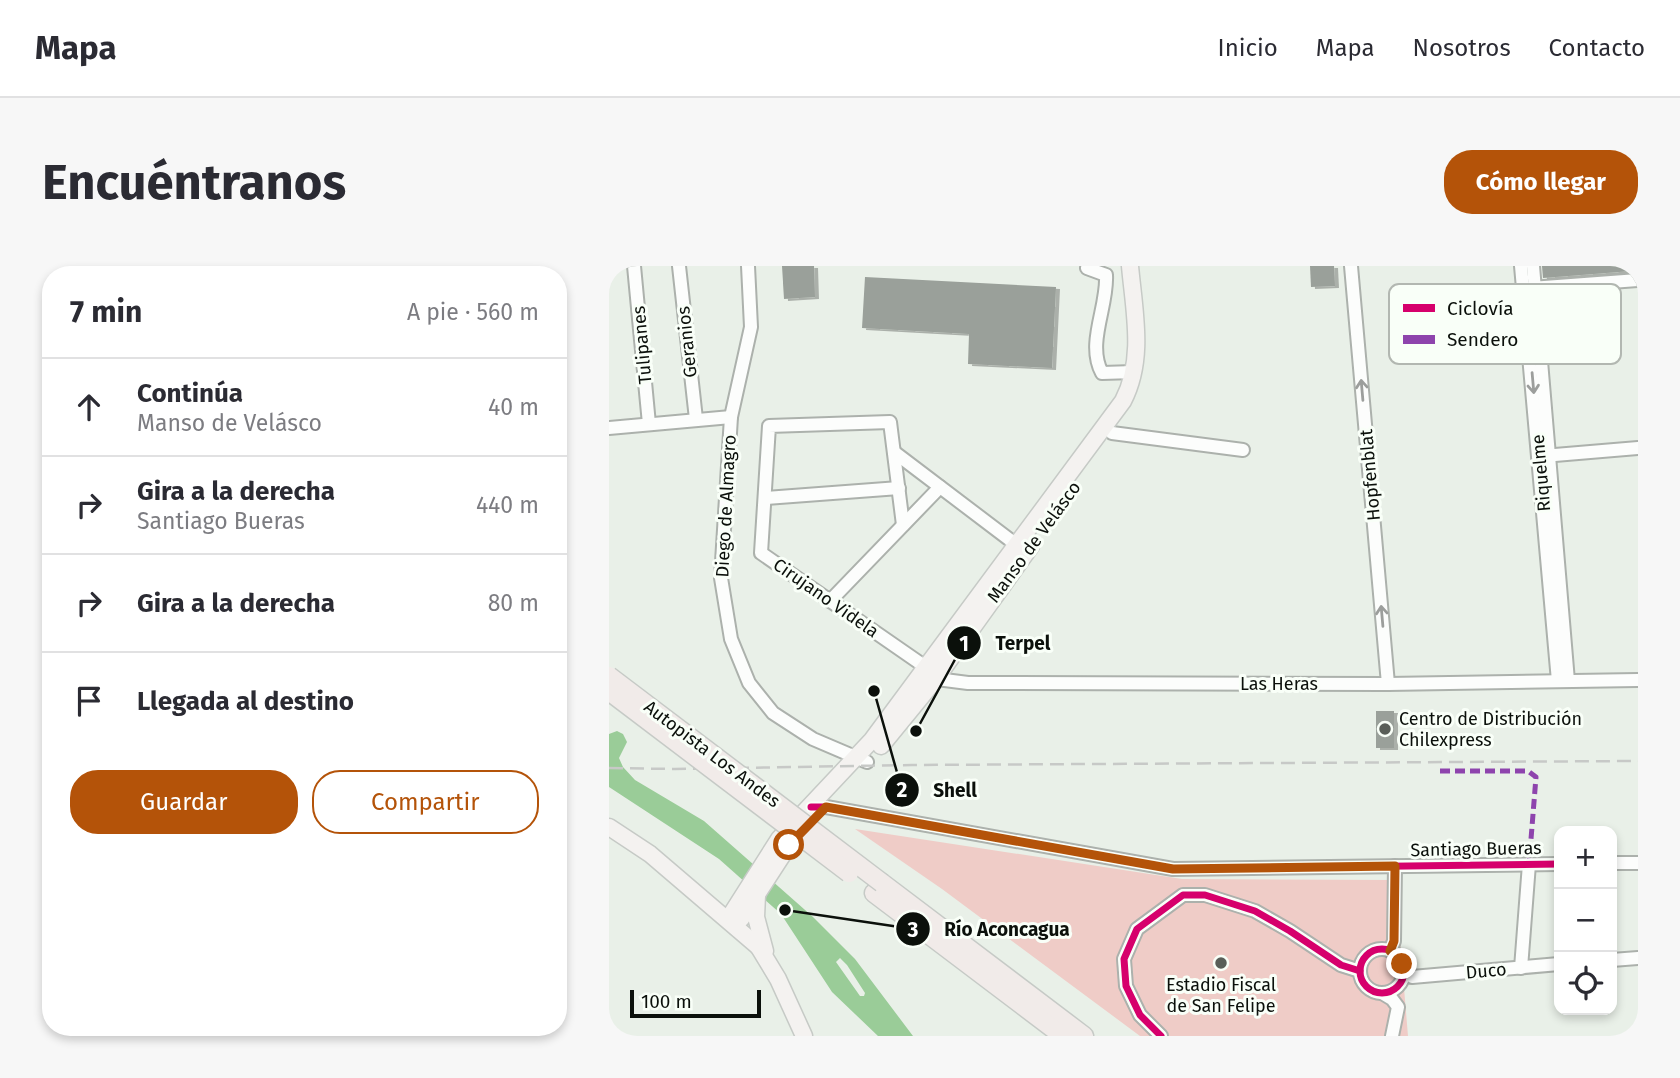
<!DOCTYPE html>
<html lang="es">
<meta charset="utf-8">
<style>
:root{--surface:#fff;--page:#f7f7f7;--text:#2b2b33;--muted:#7c7c81;--line:#e1e1e2;--accent:#b45309}
body{margin:0;font-family:"Fira Sans",sans-serif;background:var(--page);color:var(--text)}
.controls{position:absolute;right:21px;bottom:21px;display:grid;overflow:hidden;border-radius:14px;box-shadow:0 4px 10px #0003}
.controls button{width:63px;height:63px;display:grid;place-items:center;padding:0;border:0;border-bottom:2px solid var(--line);background:var(--surface);color:var(--text);font:35px sans-serif}
.scale{position:absolute;left:21px;bottom:18px;width:131px;box-sizing:border-box;padding-left:7px;border:4px solid #0b100b;border-top:0;font-size:19px;line-height:24px;white-space:nowrap;color:#0b100b;-webkit-text-stroke:5px #f9fff8;paint-order:stroke}
.stop{position:absolute;width:21px;height:21px;margin:-16px;border:5px solid #b45309;border-radius:50%;background:#fff}
.stop.end{background:#b45309;border-color:#fff;box-shadow:0 2px 7px #0008}
.list{margin:0;padding:0;list-style:none}
h2{display:flex;justify-content:space-between;align-items:center;height:91px;margin:0;padding:0 28px;font-size:30px}
h2 small{font-size:23px;font-weight:400;color:var(--muted)}
.list li{display:grid;grid-template-columns:46px 1fr auto;gap:21px;align-items:center;box-sizing:border-box;height:98px;padding:0 28px;border-top:2px solid var(--line)}
.list b{display:block;font-size:26px;white-space:nowrap}
.list p{margin:0;font-size:23px;white-space:nowrap;color:var(--muted)}
.list em{font-size:23px;font-style:normal;color:var(--muted)}
.actions{display:flex;gap:14px;padding:21px 28px}
.actions a{flex:1;padding:16px 0;border:2px solid var(--accent);border-radius:28px;text-align:center;font-size:24px;color:var(--accent)}
.actions .main{background:var(--accent);color:#fff}
.icon{flex:none;width:38px;height:38px;fill:none;stroke:currentColor;stroke-width:2;stroke-linecap:round;stroke-linejoin:round}
.map{position:relative;flex:none;width:1029px;height:770px;overflow:hidden;border-radius:28px}
header{display:flex;align-items:center;gap:42px;box-sizing:border-box;height:98px;padding:0 35px;background:var(--surface);border-bottom:2px solid var(--line)}
header strong{font-size:33px}
nav{display:flex;gap:38px;margin-inline-start:auto;font-size:24px}
.intro{display:flex;align-items:center;justify-content:space-between;box-sizing:border-box;height:168px;padding:0 42px}
h1{margin:0;font-size:49px}
.button{padding:18px 32px;border-radius:28px;background:var(--accent);color:#fff;font-size:24px;font-weight:700}
main{display:flex;gap:42px;padding:0 42px}
aside{flex:1;background:var(--surface);border-radius:28px;box-shadow:0 4px 10px #0003}
.map>svg:first-child{display:block}
</style>
<header>
<strong>Mapa</strong>
<nav><a>Inicio</a><a>Mapa</a><a>Nosotros</a><a>Contacto</a></nav>
</header>
<div class="intro"><h1>Encuéntranos</h1><a class="button">Cómo llegar</a></div>
<main>
<aside>
<h2>7 min<small>A pie · 560 m</small></h2>
<ul class="list">
<li><svg class="icon" aria-label="ahead" viewBox="0 0 24 24"><path d="M12 20V5M6 11l6-6 6 6"/></svg><div><b>Continúa</b><p>Manso de Velásco</p></div><em>40 m</em></li>
<li><svg class="icon" aria-label="right" viewBox="0 0 24 24"><path d="M7 20v-9h11M14 6l5 5-5 5"/></svg><div><b>Gira a la derecha</b><p>Santiago Bueras</p></div><em>440 m</em></li>
<li><svg class="icon" aria-label="right" viewBox="0 0 24 24"><path d="M7 20v-9h11M14 6l5 5-5 5"/></svg><div><b>Gira a la derecha</b></div><em>80 m</em></li>
<li><svg class="icon" aria-label="arrive" viewBox="0 0 24 24"><path d="M6 21V4h12l-3 4 3 4H6"/></svg><div><b>Llegada al destino</b></div></li>
</ul>
<div class="actions"><a class="main">Guardar</a><a>Compartir</a></div>
</aside>
<div class="map">
<svg width="1029" height="770" viewBox="0 0 1029 770">
<defs>
<filter id="shadow"><feDropShadow dx="4" dy="2" stdDeviation="0" flood-color="#0004"/></filter>
</defs>
<rect width="100%" height="100%" fill="#e9f0e8"/>
<polygon fill="#efccc7" points="246,563 573,613 786,614 799,770 531,770 333,623"/>
<path fill="#9acc98" fill-rule="evenodd" d="M8 465 14 468 18 476 10 492 14 501 26 514 95 555 204 651 246 693 304 770H269L223 726 172 648 110 593 0 521V468ZM231 692 238 699 256 727 255 730H251L227 696Z"/>
<g fill="#9aa09a" filter="url(#shadow)">
<polygon points="173,0 205,0 206,31 175,33"/>
<polygon points="701,0 725,0 726,20 702,21"/>
<polygon points="933,0 1022,0 1022,5 934,12"/>
<polygon points="256,11 447,21 443,102 359,98 360,68 253,62"/>
<rect x="767" y="445" width="18" height="37"/>
</g>
<g fill="none" stroke-linecap="round" stroke-linejoin="round">
<g stroke="#acb1ac" stroke-width="16">
<g id="minor">
<polyline points="25,0 40,158"/>
<polyline points="70,0 87,153"/>
<polyline points="139,0 142,61 122,151 112,312 122,373 140,417 164,447 204,473 258,496"/>
<polyline points="742,0 779,418"/>
<polyline points="912,0 949,415"/>
<polyline points="924,0 959,415"/>
<path d="M478 2 497 9C499 41 477 77 493 107L525 106"/>
<polyline points="922,22 1029,14"/>
<polyline points="0,162 122,151"/>
<polyline points="503,167 634,184"/>
<polyline points="285,186 409,280"/>
<polyline points="934,190 1029,182"/>
<polyline points="157,232 290,222"/>
<polyline points="294,259 281,156 160,160 152,287 318,402"/>
<polyline points="221,335 331,221"/>
<polyline points="320,412 359,417 779,418 1029,414"/>
<polyline points="202,541 217,541 564,603 950,598"/>
<polyline points="1003,597 1029,597"/>
<circle cx="773" cy="705" r="22"/>
<polyline points="781,685 785,675 786,600"/>
<polyline points="1003,694 1029,692"/>
<polyline points="912,702 920,598"/>
<polyline points="803,711 950,698"/>
<polyline points="773,727 783,733 789,741 783,770"/>
<polyline points="552,770 531,749 517,720 515,693 528,663 574,629 596,629 646,645 681,665 732,699 751,705"/>
</g>
</g>
<g stroke="#c6cac6" stroke-width="19">
<g id="major">
<polyline points="272,480 326,414 422,280"/>
<polyline points="0,561 41,588 152,683"/>
<polyline points="148,629 147,651 156,685"/>
<polyline points="132,653 180,579 197,561"/>
<path d="M128 662 123 647 170 573 263 474 514 135C536 93 525 45 521 0"/>
<polyline points="146,675 169,713 195,770"/>
</g>
</g>
<g stroke="#c6cac6" stroke-width="21">
<g id="highway">
<polyline points="273,617 475,770"/>
<polyline points="265,627 454,770"/>
</g>
</g>
<use href="#minor" stroke="#fcfdfc" stroke-width="12"/>
<use href="#major" stroke="#f4f2f0" stroke-width="16"/>
<use href="#highway" stroke="#f1ebe9" stroke-width="18"/>
<polyline stroke="#c7c9c7" stroke-width="2.5" stroke-dasharray="14 7" stroke-linecap="butt" points="0,502 66,503 303,499 1029,495"/>
<g stroke="#c6cac6" stroke-width="21" stroke-linecap="butt">
<g id="highway-bridge">
<polyline points="0,410 273,617"/>
<polyline points="0,425 240,607"/>
</g>
</g>
<use href="#highway-bridge" stroke="#f1ebe9" stroke-width="18"/>
<polyline stroke="#8e44ad" stroke-width="5" stroke-dasharray="10 5" stroke-linecap="butt" points="831,505 919,505 927,511 920,598"/>
<g stroke="#f9fff8" stroke-width="11">
<g id="cycleway">
<polyline points="202,541 217,541 564,603 950,598"/>
<circle cx="773" cy="705" r="22"/>
<polyline points="552,770 531,749 517,720 515,693 528,663 574,629 596,629 646,645 681,665 732,699 751,705"/>
</g>
</g>
<use href="#cycleway" stroke="#d6006c" stroke-width="7"/>
</g>
<defs><path id="oneway-shaft" d="M-6 0H5M1.5-3L5.5 0L1.5 3" fill="none" stroke-width="1.6" stroke-linecap="round" stroke-linejoin="round" transform="scale(1.75)"/></defs>
<g stroke="#9c9e9c">
<use href="#oneway-shaft" transform="translate(924 117) rotate(85)"/>
<use href="#oneway-shaft" transform="translate(753 124) rotate(-95)"/>
<use href="#oneway-shaft" transform="translate(773 350) rotate(-95)"/>
</g>
<g fill="none" stroke-linecap="round" stroke-linejoin="round">
<polyline stroke="#b45309" stroke-width="9" points="180,579 217,541 564,603 786,600 785,675 781,685 793,698"/>
</g>
<g fill="#595e58" stroke="#f9fff8" stroke-width="2.5">
<circle cx="776" cy="463" r="7"/>
<circle cx="612" cy="697" r="7"/>
</g>
<g text-anchor="middle" dominant-baseline="central" stroke-width="6" stroke-linejoin="round" paint-order="stroke">
<g font-size="18" fill="#0b100b" stroke="#f9fff8">
<text transform="translate(78 76) rotate(-96)">Geranios</text>
<text transform="translate(33 79) rotate(-95)">Tulipanes</text>
<text transform="translate(932 207) rotate(-95)">Riquelme</text>
<text transform="translate(761 209) rotate(-95)">Hopfenblat</text>
<text transform="translate(117 240) rotate(-87)">Diego de Almagro</text>
<text transform="translate(425 276) rotate(-54)">Manso de Velásco</text>
<text transform="translate(217 332) rotate(35)">Cirujano Videla</text>
<text x="670" y="418">Las Heras</text>
<text transform="translate(103 488) rotate(37)">Autopista Los Andes</text>
<text transform="translate(867 583) rotate(-1)">Santiago Bueras</text>
<text transform="translate(877 705) rotate(-5)">Duco</text>
</g>
<g font-size="18" fill="#0b100b" stroke="#f9fff8" text-anchor="start">
<text x="790" y="453">Centro de Distribución<tspan x="790" dy="21">Chilexpress</tspan></text>
<text x="612" y="719" text-anchor="middle">Estadio Fiscal<tspan x="612" dy="21">de San Felipe</tspan></text>
</g>
</g>
<rect x="780" y="18" width="232" height="80" rx="10" fill="#f9fff8" stroke="#b2b7b1" stroke-width="2"/>
<rect x="794" y="38" width="32" height="8" fill="#d6006c"/>
<rect x="794" y="69" width="32" height="9" fill="#8e44ad"/>
<g font-size="19" fill="#0b100b">
<text x="838" y="49">Ciclovía</text>
<text x="838" y="80">Sendero</text>
</g>
<path fill="none" stroke="#0b100b" stroke-width="2.5" d="M307 465L355 377M265 425L293 524M176 644L304 663"/>
<g fill="#0b100b" stroke="#f9fff8" stroke-width="2.5">
<circle cx="307" cy="465" r="7"/>
<circle cx="265" cy="425" r="7"/>
<circle cx="176" cy="644" r="7"/>
<circle cx="355" cy="377" r="18"/>
<circle cx="293" cy="524" r="18"/>
<circle cx="304" cy="663" r="18"/>
</g>
<g font-size="21" text-anchor="middle" font-weight="bold" fill="#fff">
<text x="355" y="385">1</text>
<text x="293" y="531">2</text>
<text x="304" y="671">3</text>
</g>
<g font-size="19" text-anchor="middle" font-weight="bold" fill="#0b100b" stroke="#f9fff8" stroke-width="6" stroke-linejoin="round" paint-order="stroke">
<text x="414" y="384">Terpel</text>
<text x="346" y="531">Shell</text>
<text x="398" y="670">Río Aconcagua</text>
</g>
</svg>
<div class="controls">
<button>+</button>
<button>−</button>
<button><svg class="icon" aria-label="locate" viewBox="0 0 24 24"><circle cx="12" cy="12" r="6"/><path d="M12 2v4M12 18v4M2 12h4M18 12h4"/></svg></button>
</div>
<div class="scale">100 m</div>
<div class="stop" style="left:180px;top:579px"></div>
<div class="stop end" style="left:793px;top:698px"></div>
</div>
</main>
